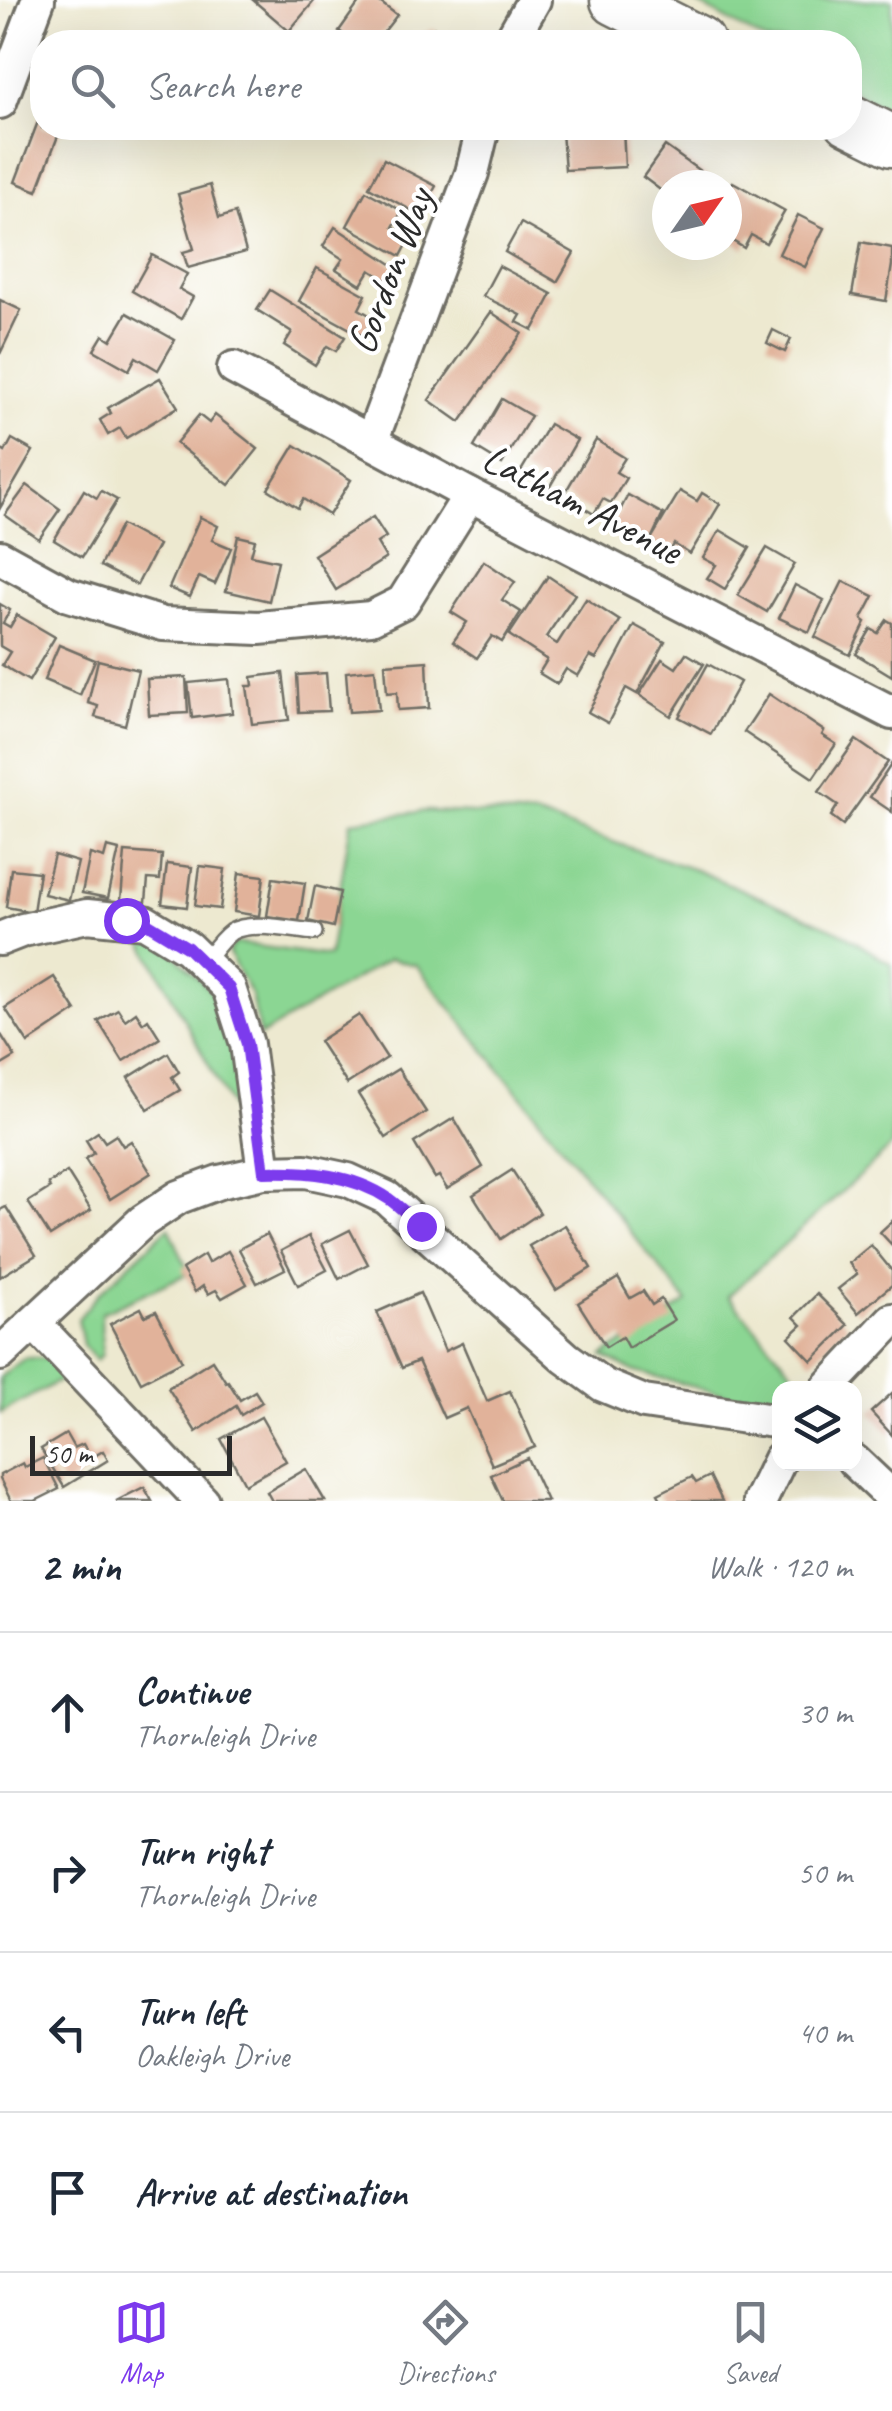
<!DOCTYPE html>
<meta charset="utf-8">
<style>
:root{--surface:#fff;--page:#f2f2f3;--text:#1f2937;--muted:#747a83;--line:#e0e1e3;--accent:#7c3aed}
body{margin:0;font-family:Caveat,sans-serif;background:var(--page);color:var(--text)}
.controls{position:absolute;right:30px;bottom:30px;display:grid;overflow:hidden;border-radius:20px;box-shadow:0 10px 40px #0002}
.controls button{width:90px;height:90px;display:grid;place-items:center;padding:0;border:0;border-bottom:2px solid var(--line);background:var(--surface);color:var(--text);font:50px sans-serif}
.compass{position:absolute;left:652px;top:170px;width:90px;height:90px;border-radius:50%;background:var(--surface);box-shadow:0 10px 40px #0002;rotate:56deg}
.scale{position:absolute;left:30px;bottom:25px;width:202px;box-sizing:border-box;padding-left:10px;border:5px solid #2b2b2b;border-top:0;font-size:28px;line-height:35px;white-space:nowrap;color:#2b2b2b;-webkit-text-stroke:8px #fff;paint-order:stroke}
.stop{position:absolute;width:30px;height:30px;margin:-22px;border:8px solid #7c3aed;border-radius:50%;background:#fff}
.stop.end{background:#7c3aed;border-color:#fff;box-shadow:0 2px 10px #0008}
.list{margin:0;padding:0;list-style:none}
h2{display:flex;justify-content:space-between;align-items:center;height:130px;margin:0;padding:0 40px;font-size:42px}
h2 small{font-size:32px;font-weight:400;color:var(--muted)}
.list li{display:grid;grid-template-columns:65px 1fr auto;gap:30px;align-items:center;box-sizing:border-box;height:160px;padding:0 40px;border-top:2px solid var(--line)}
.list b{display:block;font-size:38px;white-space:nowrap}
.list p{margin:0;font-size:32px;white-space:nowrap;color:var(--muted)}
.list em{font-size:32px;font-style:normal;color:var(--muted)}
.icon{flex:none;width:55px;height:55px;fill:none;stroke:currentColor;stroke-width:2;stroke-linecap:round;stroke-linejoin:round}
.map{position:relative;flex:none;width:892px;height:1501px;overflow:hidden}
.search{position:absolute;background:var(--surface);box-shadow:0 10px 40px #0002;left:30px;right:30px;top:30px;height:110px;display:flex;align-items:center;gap:25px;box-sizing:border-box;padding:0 35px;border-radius:40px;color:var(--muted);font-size:38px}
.sheet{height:770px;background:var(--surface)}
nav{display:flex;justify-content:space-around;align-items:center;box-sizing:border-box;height:140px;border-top:2px solid var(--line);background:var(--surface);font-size:28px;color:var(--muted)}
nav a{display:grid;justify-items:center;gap:5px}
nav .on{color:var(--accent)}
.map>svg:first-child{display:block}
</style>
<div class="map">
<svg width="892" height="1501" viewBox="0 0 892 1501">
<rect width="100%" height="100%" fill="#fff"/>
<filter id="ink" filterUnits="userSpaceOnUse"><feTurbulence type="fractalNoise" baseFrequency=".01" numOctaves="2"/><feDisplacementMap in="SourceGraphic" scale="20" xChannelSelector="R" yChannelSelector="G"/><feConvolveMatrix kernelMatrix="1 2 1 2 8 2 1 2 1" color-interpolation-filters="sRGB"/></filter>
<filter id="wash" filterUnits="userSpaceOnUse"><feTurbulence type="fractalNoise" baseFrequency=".0048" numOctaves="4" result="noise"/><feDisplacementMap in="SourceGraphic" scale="40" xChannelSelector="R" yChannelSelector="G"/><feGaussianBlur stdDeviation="2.25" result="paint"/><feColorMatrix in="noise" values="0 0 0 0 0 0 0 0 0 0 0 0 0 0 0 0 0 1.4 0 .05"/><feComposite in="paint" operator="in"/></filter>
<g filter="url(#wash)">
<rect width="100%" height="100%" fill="#ede9d0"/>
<g fill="#8bd693" stroke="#5b805f" stroke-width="2.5">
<polygon points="691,0 892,0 892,113 850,89 850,42 767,42"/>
<polygon points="426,811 537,816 698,871 839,931 892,965 892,1146 728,1296 801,1381 792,1388 780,1388 779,1397 762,1404 633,1371 603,1356 687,1302 416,965 389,959 260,1036 251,995 228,952 235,943 329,956 351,821"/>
<polygon points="138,933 161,940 221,1002 237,1048 243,1129"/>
<polygon points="169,1227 189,1273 101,1313 102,1355 96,1360 83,1345 78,1319 98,1294"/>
<polygon points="25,1358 49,1358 70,1375 0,1413 0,1377"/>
</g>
<g id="blocks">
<g fill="#e1b29a">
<polygon points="253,0 315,0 289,31"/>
<polygon points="361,0 377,0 397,15 376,42 355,42 339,31"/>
<polygon points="434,28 444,42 411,42"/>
<polygon points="42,99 42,128 61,128 37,191 15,182 42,111 38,110"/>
<polygon points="623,128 625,167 565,170 562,132"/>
<polygon points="665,146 714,181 711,185 667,185 667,195 643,177"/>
<polygon points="384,159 436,186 420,215 369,187"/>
<polygon points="733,182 785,211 766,243 751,235 744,248 731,240 738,228 727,222 727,192"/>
<polygon points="210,185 219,218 235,213 246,252 188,268 183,252 194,249 178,194"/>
<polygon points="366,191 402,211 393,227 411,237 401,256 347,226"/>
<polygon points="798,215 824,228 805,267 779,254"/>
<polygon points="521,223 574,253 557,282 505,252"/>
<polygon points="335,227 398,268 389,282 370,270 361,285 336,269 343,259 323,246"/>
<polygon points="861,242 892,248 892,265 886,301 852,295"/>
<polygon points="152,255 187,274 179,289 193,297 181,319 132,291"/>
<polygon points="499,266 552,294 533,330 517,322 521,315 483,296"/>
<polygon points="317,268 366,295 359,309 373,317 363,336 299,301"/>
<polygon points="270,290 345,337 336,351 327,346 315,365 284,345 292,332 257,310"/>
<polygon points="0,300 21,310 0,354"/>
<polygon points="491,312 522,333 460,422 429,400"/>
<polygon points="127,313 175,340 158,370 136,357 129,370 94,350 103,335 111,340"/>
<polygon points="773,330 791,339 785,352 767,343"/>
<polygon points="160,378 178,407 126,438 120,428 108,435 100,420 111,413 108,408"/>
<polygon points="502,399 531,416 502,464 474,447"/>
<polygon points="199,415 209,423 215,415 258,449 229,485 176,443"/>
<polygon points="549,424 577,440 549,488 521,471"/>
<polygon points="12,439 33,451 0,508 0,449 5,452"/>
<polygon points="596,440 625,458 616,472 626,478 611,503 603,499 594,514 563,496"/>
<polygon points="295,445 351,480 329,515 303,499 298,508 268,489"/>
<polygon points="27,485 60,509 39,539 5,515"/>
<polygon points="84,490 97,498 101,491 117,500 82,557 54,540"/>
<polygon points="680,491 697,501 702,493 720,504 690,554 674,544 667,557 612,526 628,495 663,514 651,539"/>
<polygon points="200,517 218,526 212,540 231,548 215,584 199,577 190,597 169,588"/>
<polygon points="373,517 386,537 377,543 386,558 336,590 314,555"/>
<polygon points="121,525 158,545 137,585 100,566"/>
<polygon points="720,530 750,548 725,589 707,578 716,565 703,558"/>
<polygon points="238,536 255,540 251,555 278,561 269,601 226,591"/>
<polygon points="767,548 795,564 767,612 738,595"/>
<polygon points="484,561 515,582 502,600 521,612 502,642 492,636 477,658 453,642 467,622 451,612"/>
<polygon points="548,576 575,594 546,637 557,644 586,599 620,621 596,659 590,656 578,676 566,669 557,684 539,673 547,660 509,635"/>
<polygon points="843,581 874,596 862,619 866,622 850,655 815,637"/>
<polygon points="795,585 824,600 809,632 779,618"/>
<polygon points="0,604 10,610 3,623 10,627 17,615 55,637 29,681 2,665 10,652 0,646"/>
<polygon points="887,620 892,623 892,676 856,654 871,629 878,633"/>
<polygon points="634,625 665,642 637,694 626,688 608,723 588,712"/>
<polygon points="59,645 95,660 80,695 44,680"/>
<polygon points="686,653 704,664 671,716 639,695 662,659 676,668"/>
<polygon points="98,660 138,670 125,725 95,717 98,706 88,703"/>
<polygon points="427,661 429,708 398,710 397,692 387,693 385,664"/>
<polygon points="708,664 740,682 711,734 679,717"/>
<polygon points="375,669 379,710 349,712 346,672"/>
<polygon points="283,673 289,720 252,724 247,686 253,686 252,677"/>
<polygon points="326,673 329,711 299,712 297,675"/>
<polygon points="186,677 188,713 149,715 147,679"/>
<polygon points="229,679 232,713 192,718 188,683"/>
<polygon points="769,694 824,731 822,735 836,744 813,778 744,732"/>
<polygon points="856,740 888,762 843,825 831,816 838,805 819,792"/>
<polygon points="892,763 892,812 870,797"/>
<polygon points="107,847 119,850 108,898 82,893 90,854 104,858"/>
<polygon points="125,852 162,855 160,880 148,879 146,902 121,900"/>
<polygon points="54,855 78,862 69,900 44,894"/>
<polygon points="167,864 192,867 187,907 162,904"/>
<polygon points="200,866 225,869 220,909 195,906"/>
<polygon points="11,869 39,872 33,912 6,907"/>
<polygon points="239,873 264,876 259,916 234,912"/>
<polygon points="273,878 305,883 299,921 267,916"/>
<polygon points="315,886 340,892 333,927 308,921"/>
<polygon points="54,977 76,1011 28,1043 5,1008"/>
<polygon points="118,1009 125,1020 136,1012 143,1023 148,1019 160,1038 123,1061 98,1021"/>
<polygon points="359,1015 387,1058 347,1084 319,1041"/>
<polygon points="0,1033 15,1057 0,1066"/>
<polygon points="168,1053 179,1072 172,1077 180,1090 148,1109 128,1078"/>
<polygon points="398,1069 426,1112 386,1138 358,1094"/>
<polygon points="454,1118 483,1167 447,1189 439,1176 435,1178 414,1143"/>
<polygon points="98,1132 105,1142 116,1135 123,1146 131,1141 151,1173 110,1199 85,1159 94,1153 86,1140"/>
<polygon points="512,1170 540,1213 501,1239 473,1195"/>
<polygon points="67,1172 91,1210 50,1236 28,1202 50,1188 48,1184"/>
<polygon points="6,1207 36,1255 0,1277 0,1210"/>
<polygon points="892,1221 892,1245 880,1232"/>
<polygon points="565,1225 591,1268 556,1290 529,1246"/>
<polygon points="350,1230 368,1264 339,1279 322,1244"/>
<polygon points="267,1234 285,1269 257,1283 239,1249"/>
<polygon points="309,1236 327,1270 298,1285 281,1251"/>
<polygon points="871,1245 892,1271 892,1285 858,1313 838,1289 857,1274 849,1263"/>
<polygon points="228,1251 247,1284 222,1298 216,1290 208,1294 203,1286 195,1292 182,1269 204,1255 208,1263"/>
<polygon points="618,1278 630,1298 643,1291 652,1305 661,1299 674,1320 628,1348 622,1337 606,1347 578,1303"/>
<polygon points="420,1293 445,1351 462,1343 487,1401 510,1391 535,1447 492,1465 467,1408 444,1418 418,1361 402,1368 377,1312"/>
<polygon points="817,1294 848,1325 812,1361 789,1337 802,1325 794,1317"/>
<polygon points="141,1308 145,1316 156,1311 182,1361 141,1382 110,1324"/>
<polygon points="212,1360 226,1382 228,1381 240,1400 255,1391 262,1402 241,1415 236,1406 196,1432 168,1388"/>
<polygon points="892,1393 892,1435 871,1412"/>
<polygon points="261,1417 286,1461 245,1484 221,1439"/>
<polygon points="66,1434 74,1448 83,1444 91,1458 103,1451 108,1460 64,1487 41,1449"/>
<polygon points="43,1458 59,1489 35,1501 11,1501 0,1479 0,1475 23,1463 25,1467"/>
<polygon points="527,1458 547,1501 503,1501 491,1475"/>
<polygon points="306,1469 325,1501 272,1501 267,1492"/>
<polygon points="710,1476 722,1501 662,1501 658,1494 692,1477 696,1483"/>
<polygon points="144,1487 152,1501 116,1501"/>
</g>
</g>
</g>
<g filter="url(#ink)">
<use href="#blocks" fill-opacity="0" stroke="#6f6e65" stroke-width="2.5"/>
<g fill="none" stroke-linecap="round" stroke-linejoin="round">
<g stroke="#6f6e65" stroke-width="20">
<path id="service" d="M204 963C212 953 220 940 231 932 250 920 292 930 314 932"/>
</g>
<g stroke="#6f6e65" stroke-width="38">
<g id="minor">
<polyline points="510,42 534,0"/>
<polyline points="0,102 38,0"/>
<polyline points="234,368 470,495 892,713"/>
<polyline points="371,442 472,173 483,128"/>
<polyline points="0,557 69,595 163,624 259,628 371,618 403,602 470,495"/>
<polyline points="0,939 23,930 87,916 145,922 188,948 229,988 247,1044 264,1172"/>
<polyline points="34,1323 202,1501"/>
<polyline points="0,1354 143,1221 179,1197 219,1182 264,1172 306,1171 348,1180 387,1198 566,1358 603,1385 644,1402 780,1422"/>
<polyline points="828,1388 892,1320"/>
<polyline points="854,1461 892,1497"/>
<polyline points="760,1501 780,1459"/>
</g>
</g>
<g stroke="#6f6e65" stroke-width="55">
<g id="primary">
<polyline points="616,0 699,42"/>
<polyline points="850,120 892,141"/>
</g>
</g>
<use href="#service" stroke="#fff" stroke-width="15"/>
<use href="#minor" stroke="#fff" stroke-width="32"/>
<use href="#primary" stroke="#fff" stroke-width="50"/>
</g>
</g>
<g fill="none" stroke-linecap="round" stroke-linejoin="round" filter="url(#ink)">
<path stroke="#7c3aed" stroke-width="12" d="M126 920 145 922 188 948 229 988 247 1044 264 1172C307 1171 352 1174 389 1199 400 1207 410 1217 421 1226"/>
</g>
<g text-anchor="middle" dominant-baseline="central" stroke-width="8" stroke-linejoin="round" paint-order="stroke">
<g font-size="42" fill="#2b2b2b" stroke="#fff">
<text transform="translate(390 271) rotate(-69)">Gordon Way</text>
<text transform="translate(582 504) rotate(27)">Latham Avenue</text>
</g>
</g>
</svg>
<div class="controls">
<button><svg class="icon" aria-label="layers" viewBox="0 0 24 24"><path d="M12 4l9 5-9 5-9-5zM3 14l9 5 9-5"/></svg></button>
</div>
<svg class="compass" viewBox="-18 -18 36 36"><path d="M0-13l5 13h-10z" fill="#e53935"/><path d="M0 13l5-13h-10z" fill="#747a83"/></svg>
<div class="scale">50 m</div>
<div class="stop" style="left:126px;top:920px"></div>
<div class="stop end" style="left:421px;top:1226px"></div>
<div class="search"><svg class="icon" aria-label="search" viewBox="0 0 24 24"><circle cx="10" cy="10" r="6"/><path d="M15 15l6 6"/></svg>Search here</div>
</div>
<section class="sheet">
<h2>2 min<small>Walk · 120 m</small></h2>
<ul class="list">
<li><svg class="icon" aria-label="ahead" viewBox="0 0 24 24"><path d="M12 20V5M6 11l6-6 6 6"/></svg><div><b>Continue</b><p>Thornleigh Drive</p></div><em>30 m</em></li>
<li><svg class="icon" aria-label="right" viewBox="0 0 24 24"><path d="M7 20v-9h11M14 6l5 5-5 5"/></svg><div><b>Turn right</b><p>Thornleigh Drive</p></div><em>50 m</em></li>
<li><svg class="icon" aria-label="left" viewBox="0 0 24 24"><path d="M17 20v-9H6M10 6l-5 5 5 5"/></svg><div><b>Turn left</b><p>Oakleigh Drive</p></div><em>40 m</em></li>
<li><svg class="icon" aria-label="arrive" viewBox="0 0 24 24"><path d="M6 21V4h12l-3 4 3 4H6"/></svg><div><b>Arrive at destination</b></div></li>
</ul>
</section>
<nav>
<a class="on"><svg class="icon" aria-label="map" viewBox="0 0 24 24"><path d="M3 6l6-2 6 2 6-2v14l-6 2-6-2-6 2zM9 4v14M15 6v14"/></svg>Map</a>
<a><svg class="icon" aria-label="directions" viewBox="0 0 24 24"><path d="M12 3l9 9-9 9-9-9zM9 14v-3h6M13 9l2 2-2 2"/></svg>Directions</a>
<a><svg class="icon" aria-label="saved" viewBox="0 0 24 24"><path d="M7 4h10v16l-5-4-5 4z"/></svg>Saved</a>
</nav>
